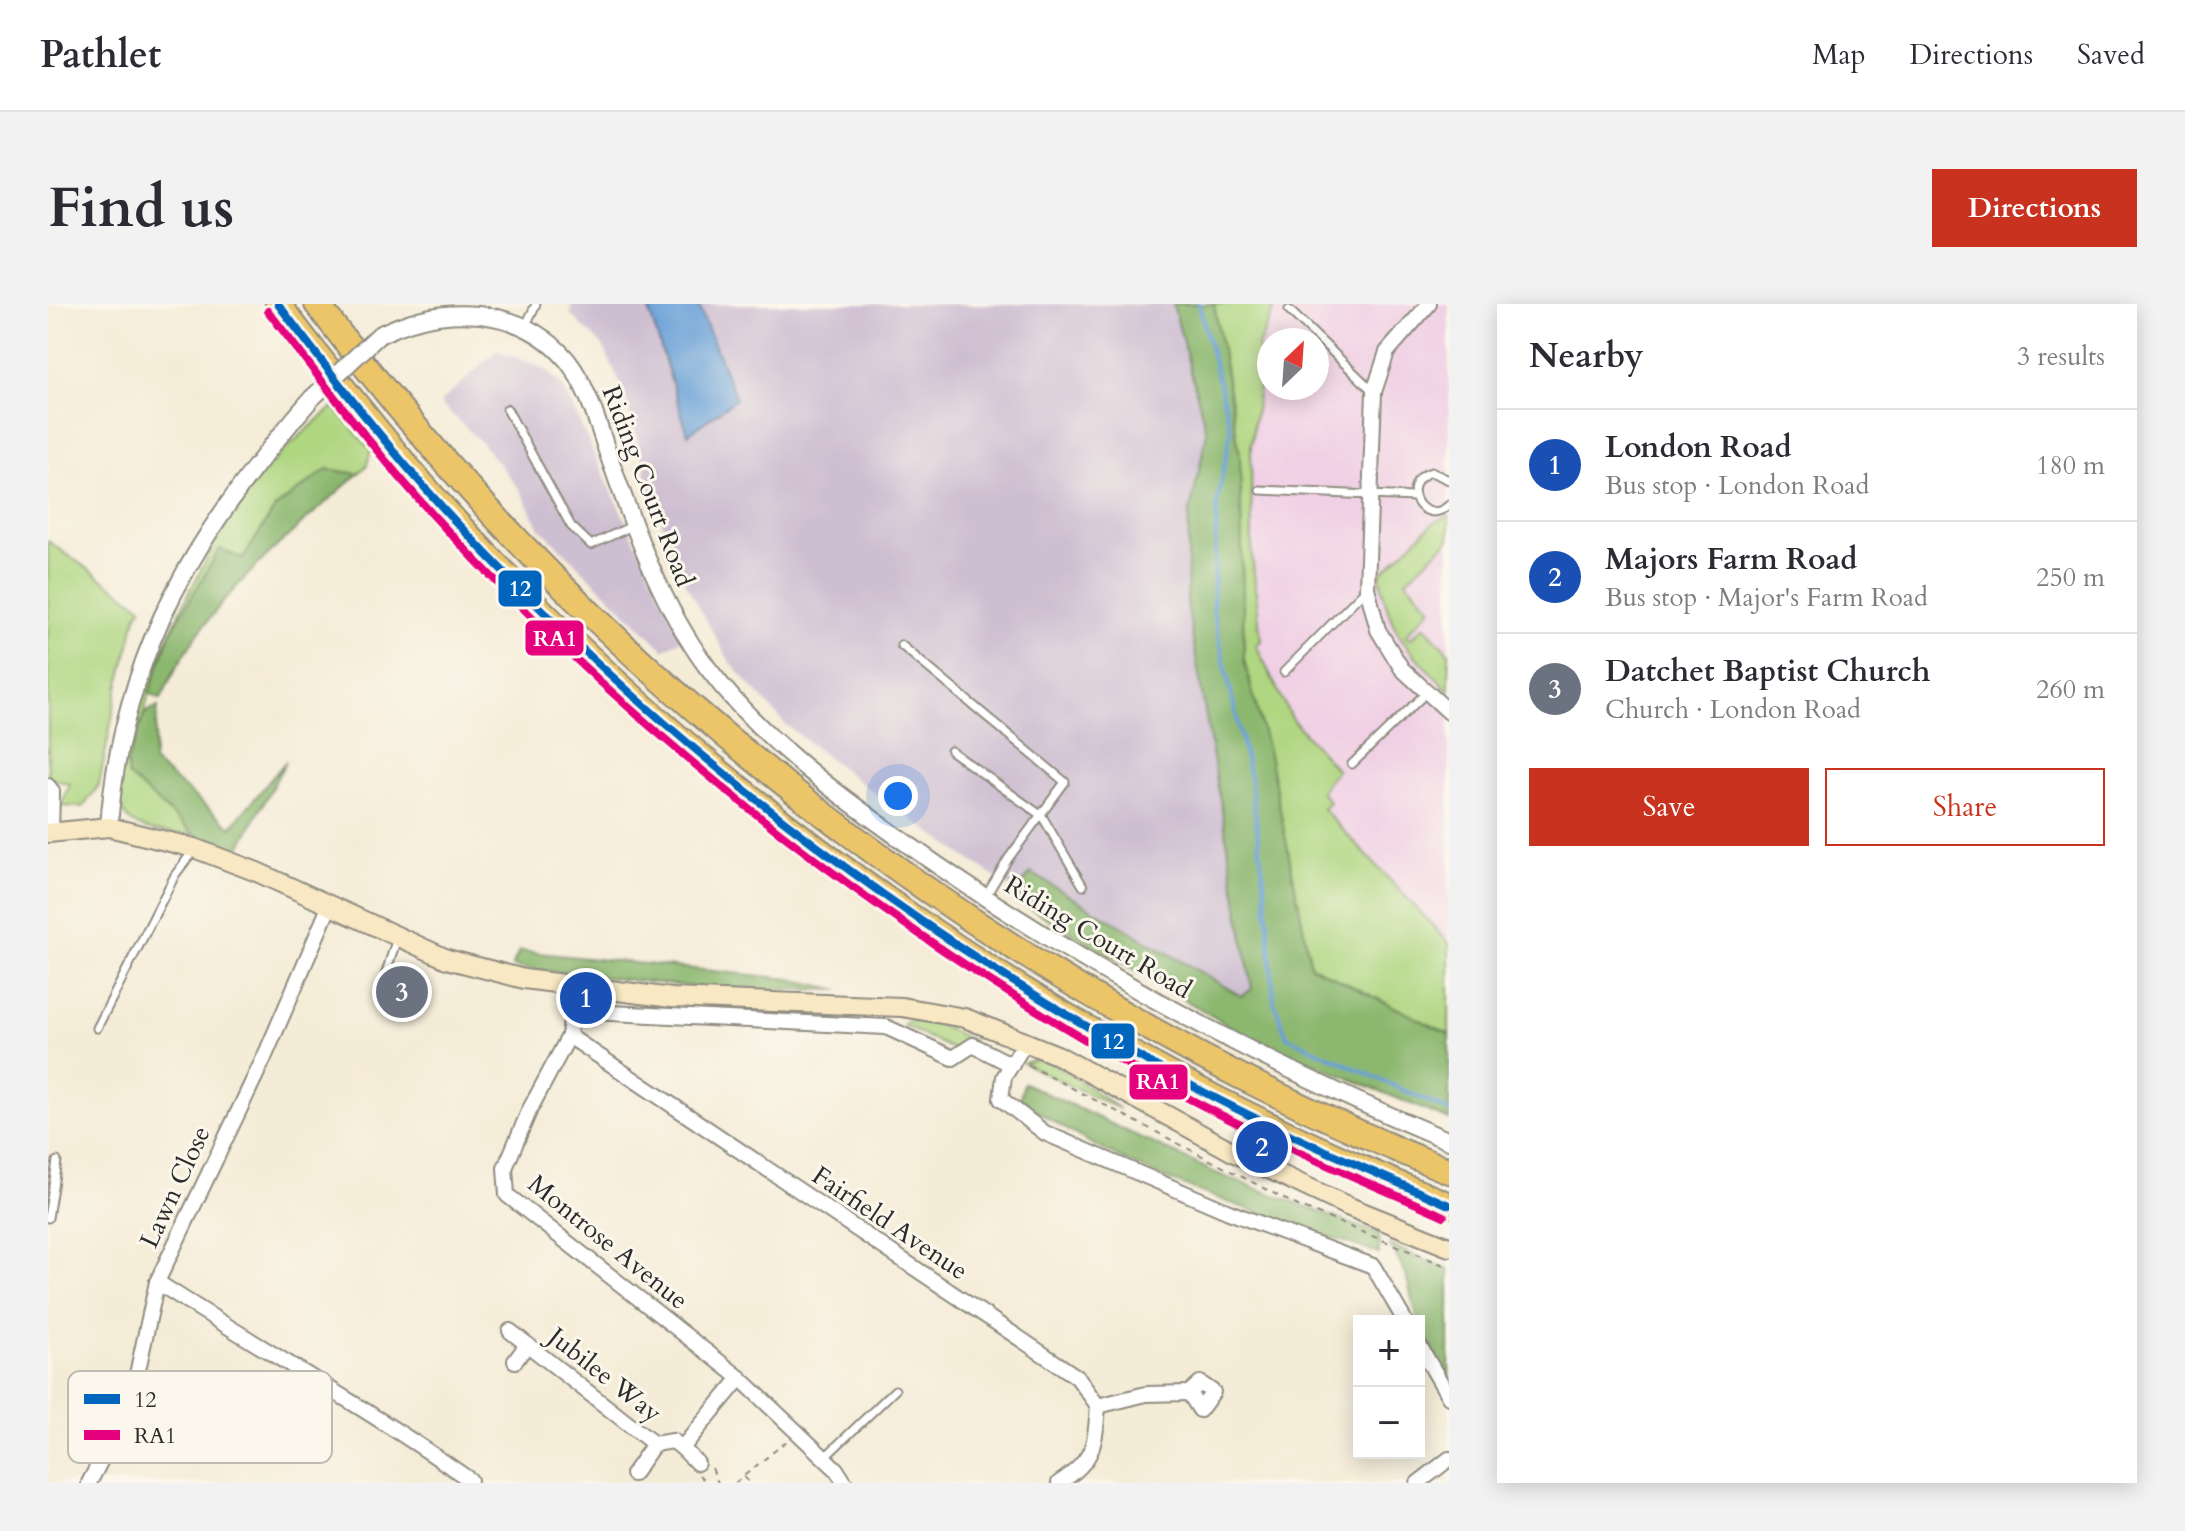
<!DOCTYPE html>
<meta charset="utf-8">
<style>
:root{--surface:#fff;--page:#f2f2f3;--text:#2b2b33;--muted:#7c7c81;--line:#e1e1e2;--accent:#c8321e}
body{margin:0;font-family:Cardo,serif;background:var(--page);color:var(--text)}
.controls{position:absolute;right:24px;bottom:24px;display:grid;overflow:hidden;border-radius:0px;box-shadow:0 4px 20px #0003}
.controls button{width:72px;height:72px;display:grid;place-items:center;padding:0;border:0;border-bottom:2px solid var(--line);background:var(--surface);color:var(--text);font:40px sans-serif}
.compass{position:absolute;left:1209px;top:24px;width:72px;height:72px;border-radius:50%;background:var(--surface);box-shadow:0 4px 20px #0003;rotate:25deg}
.you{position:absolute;left:850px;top:492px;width:28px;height:28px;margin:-20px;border:6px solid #fff;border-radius:50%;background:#1a73e8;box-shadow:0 0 0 12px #1a73e833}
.badge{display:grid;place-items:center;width:52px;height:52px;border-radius:50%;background:var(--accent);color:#fff;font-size:26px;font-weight:700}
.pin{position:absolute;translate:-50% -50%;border:4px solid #fff;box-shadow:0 2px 8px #0006}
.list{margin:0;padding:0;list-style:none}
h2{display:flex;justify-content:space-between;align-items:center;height:104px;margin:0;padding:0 32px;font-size:34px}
h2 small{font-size:26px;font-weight:400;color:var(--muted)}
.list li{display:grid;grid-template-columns:52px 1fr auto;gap:24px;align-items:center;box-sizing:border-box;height:112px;padding:0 32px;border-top:2px solid var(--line)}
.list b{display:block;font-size:30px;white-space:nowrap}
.list p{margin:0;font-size:26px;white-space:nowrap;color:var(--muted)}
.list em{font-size:26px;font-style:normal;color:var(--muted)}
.actions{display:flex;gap:16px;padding:24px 32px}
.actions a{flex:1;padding:18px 0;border:2px solid var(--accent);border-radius:0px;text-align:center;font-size:28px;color:var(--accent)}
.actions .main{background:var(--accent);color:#fff}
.map{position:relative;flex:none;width:1401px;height:1179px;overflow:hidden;border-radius:0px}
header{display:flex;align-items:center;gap:48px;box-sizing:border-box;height:112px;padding:0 40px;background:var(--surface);border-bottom:2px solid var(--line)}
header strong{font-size:38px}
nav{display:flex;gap:44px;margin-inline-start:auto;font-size:28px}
.intro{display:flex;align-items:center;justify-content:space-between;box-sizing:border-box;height:192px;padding:0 48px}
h1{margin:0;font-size:56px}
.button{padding:20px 36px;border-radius:0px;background:var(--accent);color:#fff;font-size:28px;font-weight:700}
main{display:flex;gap:48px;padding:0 48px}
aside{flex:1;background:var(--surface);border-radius:0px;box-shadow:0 4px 20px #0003}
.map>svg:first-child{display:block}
</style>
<header>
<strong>Pathlet</strong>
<nav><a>Map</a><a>Directions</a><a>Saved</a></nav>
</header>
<div class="intro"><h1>Find us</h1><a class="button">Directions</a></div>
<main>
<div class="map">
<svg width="1401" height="1179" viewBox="0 0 1401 1179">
<rect width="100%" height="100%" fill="#fbf7ec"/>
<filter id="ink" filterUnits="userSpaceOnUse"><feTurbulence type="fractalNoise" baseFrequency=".0125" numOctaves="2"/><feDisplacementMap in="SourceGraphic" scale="16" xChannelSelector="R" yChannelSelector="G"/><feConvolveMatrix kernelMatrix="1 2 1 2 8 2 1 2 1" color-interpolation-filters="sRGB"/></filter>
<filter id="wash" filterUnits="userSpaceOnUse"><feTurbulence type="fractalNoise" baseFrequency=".006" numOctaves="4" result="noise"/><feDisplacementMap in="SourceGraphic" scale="32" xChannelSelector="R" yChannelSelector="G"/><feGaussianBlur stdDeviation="1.8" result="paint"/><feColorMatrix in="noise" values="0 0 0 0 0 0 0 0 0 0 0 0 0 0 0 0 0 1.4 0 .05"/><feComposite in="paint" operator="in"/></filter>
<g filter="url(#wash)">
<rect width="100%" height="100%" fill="#f5ecd7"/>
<path fill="#f0d0e4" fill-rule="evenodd" d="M1166 0H1401V730L1263 662 1196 356 1192 151ZM1221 36H1269V84H1221Z"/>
<g fill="#cebed1">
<polygon points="524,0 1146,0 1226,698 1198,717 975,593 822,486 737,420 682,358 636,277 604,191 575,85 555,42 522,10"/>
<polygon points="449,47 496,64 515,83 633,335 616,346 492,224 472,186 432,137 392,99"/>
</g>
<g fill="#afd680" stroke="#6d8056" stroke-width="2">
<polygon points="1166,0 1228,0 1209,44 1216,48 1203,140 1204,250 1213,337 1208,341 1243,414 1289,466 1273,487 1281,498 1275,505 1401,639 1401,730 1263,662 1196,356 1192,151"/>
<path d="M286 103 323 146 319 161 310 170 279 166 227 204 195 255 172 245 123 328 101 389 80 472 147 531C124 528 88 531 75 508 48 460 165 232 199 188 224 155 254 129 286 103Z"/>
<path d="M1401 212V236L1358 276 1383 304 1358 331 1362 335 1376 322 1401 349V387C1361 345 1340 331 1332 270L1386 218Z"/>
<polygon points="0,237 94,303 89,310 69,388 51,481 35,503 13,502 22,480 0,474"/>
<polygon points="863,716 891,721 925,737 910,748 855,721"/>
<polygon points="989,755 1005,759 1072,805 975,759"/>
</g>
<g fill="#8bb76e" stroke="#5b714c" stroke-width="2">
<polygon points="1125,0 1166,0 1192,151 1196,356 1221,450 1263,662 1401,730 1401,816 1193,729 963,593 983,569 1193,692 1204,685 1139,300 1141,212 1159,129"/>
<path d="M279 165 310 170C236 236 152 302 113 395L101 389 123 328 172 245 195 255 227 204Z"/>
<polygon points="110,402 105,458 183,523 238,457 190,547 147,531 80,472 79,459 97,409"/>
<polygon points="471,647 742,675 792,686 654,684 464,663"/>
<path d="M976 779 1170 870 1331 930V950C1210 906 1075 873 972 794Z"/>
<polygon points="1342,941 1401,966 1401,1080 1371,1020 1357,968"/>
</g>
<polygon fill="#69a0d7" stroke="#4a6681" stroke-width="2" points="599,0 650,0 688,95 640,130"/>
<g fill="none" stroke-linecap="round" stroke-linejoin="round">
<polyline stroke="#69a0d7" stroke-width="4" points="1151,0 1183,126 1169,200 1165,307 1203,479 1218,593 1226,698 1239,733 1401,807"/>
</g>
</g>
<g filter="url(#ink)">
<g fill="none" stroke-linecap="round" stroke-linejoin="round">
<g stroke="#908c81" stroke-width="11">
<g id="service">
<polyline points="1241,6 1326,88"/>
<polyline points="478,21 488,0"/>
<polyline points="459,105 523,222 543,241 586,221"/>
<path d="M1401 176 1383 168C1348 179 1375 225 1401 201"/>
<polyline points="1212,186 1366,193"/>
<polyline points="853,341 1017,478 960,555 938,592"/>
<polyline points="1236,368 1319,284"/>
<polyline points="903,447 994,512 1035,582"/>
<polyline points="1304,460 1379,388"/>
<polyline points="335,678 349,634"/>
<polyline points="49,724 127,571 145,547"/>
<polyline points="0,914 9,857"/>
<polyline points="776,1154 847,1086"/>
</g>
</g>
<g stroke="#908c81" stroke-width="18">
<g id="minor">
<polyline points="1381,0 1339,48 1326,88 1319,284 1330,326 1354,365 1401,408"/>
<polyline points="0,482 4,487 3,529"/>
<polyline points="527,682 521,732 482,805 457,864 459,891 692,1074 788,1165 797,1179"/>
<polyline points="524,707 838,723 905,754 925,741 964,761"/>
<path d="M521 732 1029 1073 1050 1102C1047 1141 1046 1157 1011 1179"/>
<polyline points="978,737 956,773 953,795 997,829 1181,908 1325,962 1357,1017"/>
<path d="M109 978C213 1045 321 1105 422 1176"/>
<polyline points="462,1027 606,1140 625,1137 634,1144"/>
<polyline points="1371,1041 1401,1093"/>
<polyline points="467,1057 479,1041"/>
<polygon points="1152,1079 1165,1088 1152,1106 1141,1089"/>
<polyline points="1050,1102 1098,1090 1141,1089"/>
<polyline points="649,1159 634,1144 692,1074"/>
<polyline points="585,1170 606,1140"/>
<polyline points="41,1179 83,1098 109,978 216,754 282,601"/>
<polyline points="1370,1179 1401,1155"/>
</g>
</g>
<g stroke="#908c81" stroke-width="20">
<g id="tertiary">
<path d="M331 31C392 0 471 0 519 56 542 85 551 126 564 161 589 232 614 302 659 363 712 434 786 488 858 539 1027 660 1209 757 1401 837"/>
<path d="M61 523C73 348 151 223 264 94"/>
</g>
</g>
<g stroke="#908c81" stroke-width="22">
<polyline id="secondary" points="0,529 61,523 146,544 209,568 399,655 476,675 624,694 854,703 917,714 1009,751 1187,849 1299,902 1401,943"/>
</g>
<g stroke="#908c81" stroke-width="28">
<g id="motorway">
<path d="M230 0C286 74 343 147 406 216 681 516 1024 749 1401 901"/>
<path d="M269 0C558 385 954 687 1401 867"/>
</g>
</g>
<g stroke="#908c81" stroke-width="2" stroke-dasharray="6 6" stroke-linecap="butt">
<polyline points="980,761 1250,902 1401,963"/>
<polyline points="664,1164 670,1179"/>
<polyline points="651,1171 659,1179"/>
<polyline points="696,1173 702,1179"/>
<polyline points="687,1179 739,1137"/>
</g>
<use href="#service" stroke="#fff" stroke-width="7"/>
<use href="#minor" stroke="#fff" stroke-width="14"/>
<use href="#tertiary" stroke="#fff" stroke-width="16"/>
<use href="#secondary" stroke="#f8e8c3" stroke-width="18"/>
<use href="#motorway" stroke="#edc569" stroke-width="24"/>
<g stroke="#908c81" stroke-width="20" stroke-linecap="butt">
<polyline id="tertiary-bridge" points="264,94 331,31"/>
</g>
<use href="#tertiary-bridge" stroke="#fff" stroke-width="16"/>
<g stroke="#fbf7ec" stroke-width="14">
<path id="bus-1" d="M230 0C286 74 343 148 406 216 614 439 855 623 1122 770 1212 820 1307 860 1401 901"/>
</g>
<g stroke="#fbf7ec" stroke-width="14">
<path id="bus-2" d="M220 7C277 81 333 156 397 224 606 448 848 632 1116 781 1206 831 1302 871 1396 912"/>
</g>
<use href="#bus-1" stroke="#0065bd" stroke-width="8"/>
<use href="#bus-2" stroke="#e5007d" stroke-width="8"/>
</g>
</g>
<g text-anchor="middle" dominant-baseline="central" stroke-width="6" stroke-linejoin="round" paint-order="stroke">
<g font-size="26" fill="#2b2b2b" stroke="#fbf7ec">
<text transform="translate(600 182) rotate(69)">Riding Court Road</text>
<text transform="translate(1050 633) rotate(31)">Riding Court Road</text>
<text transform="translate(127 883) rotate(-65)">Lawn Close</text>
<text transform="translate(842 919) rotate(34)">Fairfield Avenue</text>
<text transform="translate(560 938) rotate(39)">Montrose Avenue</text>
<text transform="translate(557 1071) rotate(38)">Jubilee Way</text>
</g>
</g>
<rect x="20" y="1067" width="264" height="92" rx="12" fill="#fbf7ec" stroke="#bdbab2" stroke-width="2"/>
<rect x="36" y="1090" width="36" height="10" fill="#0065bd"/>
<rect x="36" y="1126" width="36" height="10" fill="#e5007d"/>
<g font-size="22" fill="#2b2b2b">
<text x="86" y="1103">12</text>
<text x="86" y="1139">RA1</text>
</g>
<g stroke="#fbf7ec" stroke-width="3">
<rect x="449" y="265" width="46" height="39" rx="8" fill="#0065bd"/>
<rect x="476" y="315" width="61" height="38" rx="8" fill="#e5007d"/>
<rect x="1042" y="718" width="46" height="38" rx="8" fill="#0065bd"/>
<rect x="1080" y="759" width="61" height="38" rx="8" fill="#e5007d"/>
</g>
<g font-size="22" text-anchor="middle" font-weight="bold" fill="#fff">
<text x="472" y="292">12</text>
<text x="507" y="342">RA1</text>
<text x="1065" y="745">12</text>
<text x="1110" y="785">RA1</text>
</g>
</svg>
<div class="controls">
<button>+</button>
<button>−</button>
</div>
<svg class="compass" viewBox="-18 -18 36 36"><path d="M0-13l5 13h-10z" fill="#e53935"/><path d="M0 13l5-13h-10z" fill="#7c7c81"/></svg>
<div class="you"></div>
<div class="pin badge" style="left:538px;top:694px;background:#1a4fb4">1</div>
<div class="pin badge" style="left:1214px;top:843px;background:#1a4fb4">2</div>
<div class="pin badge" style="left:354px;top:688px;background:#6b7280">3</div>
</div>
<aside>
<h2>Nearby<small>3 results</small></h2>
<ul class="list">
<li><span class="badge" style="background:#1a4fb4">1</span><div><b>London Road</b><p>Bus stop · London Road</p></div><em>180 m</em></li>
<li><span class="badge" style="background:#1a4fb4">2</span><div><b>Majors Farm Road</b><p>Bus stop · Major's Farm Road</p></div><em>250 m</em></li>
<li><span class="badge" style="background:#6b7280">3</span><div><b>Datchet Baptist Church</b><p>Church · London Road</p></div><em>260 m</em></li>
</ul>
<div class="actions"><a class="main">Save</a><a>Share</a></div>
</aside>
</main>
